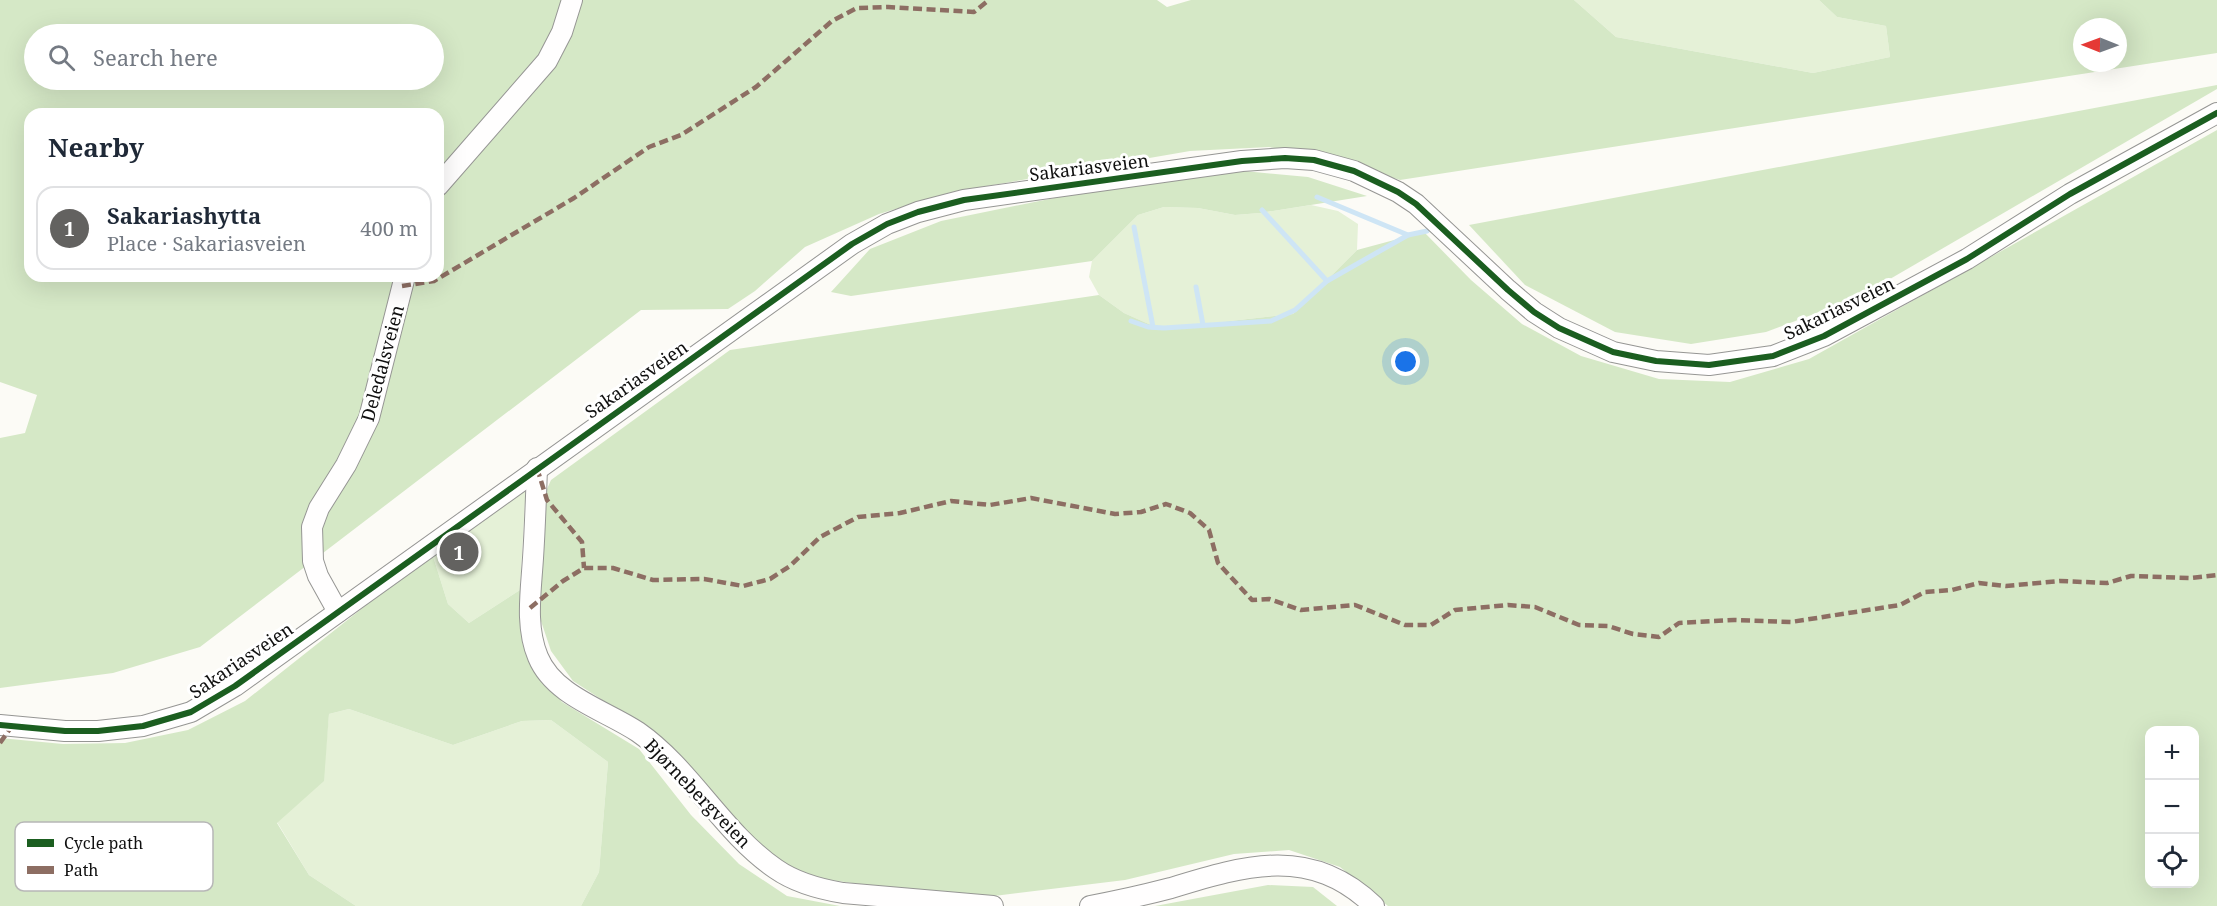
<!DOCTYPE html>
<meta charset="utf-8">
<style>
:root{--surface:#fff;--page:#f6f6f7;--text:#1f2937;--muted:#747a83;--line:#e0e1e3;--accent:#636260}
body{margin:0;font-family:"Noto Serif",serif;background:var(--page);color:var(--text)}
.controls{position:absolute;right:18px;bottom:18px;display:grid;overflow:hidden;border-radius:12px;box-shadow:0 6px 24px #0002}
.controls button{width:54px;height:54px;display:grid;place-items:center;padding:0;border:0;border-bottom:2px solid var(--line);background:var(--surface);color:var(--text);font:30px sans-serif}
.compass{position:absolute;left:2073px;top:18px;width:54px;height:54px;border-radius:50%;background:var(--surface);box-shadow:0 6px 24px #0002;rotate:271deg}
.you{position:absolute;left:1406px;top:362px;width:21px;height:21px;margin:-15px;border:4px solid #fff;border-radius:50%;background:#1a73e8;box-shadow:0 0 0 9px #1a73e833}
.badge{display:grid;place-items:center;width:39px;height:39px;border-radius:50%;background:var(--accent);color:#fff;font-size:20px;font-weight:700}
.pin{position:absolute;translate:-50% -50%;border:3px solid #fff;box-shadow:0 2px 6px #0006}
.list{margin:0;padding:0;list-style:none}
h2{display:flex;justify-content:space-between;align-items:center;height:78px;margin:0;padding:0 24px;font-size:26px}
h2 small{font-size:20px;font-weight:400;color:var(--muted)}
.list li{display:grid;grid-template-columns:39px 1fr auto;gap:18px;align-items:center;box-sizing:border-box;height:84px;margin:0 12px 12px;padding:0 12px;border:2px solid var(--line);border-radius:18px}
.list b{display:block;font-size:22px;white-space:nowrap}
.list p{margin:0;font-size:20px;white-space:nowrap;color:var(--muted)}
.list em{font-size:20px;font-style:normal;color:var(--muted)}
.icon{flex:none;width:33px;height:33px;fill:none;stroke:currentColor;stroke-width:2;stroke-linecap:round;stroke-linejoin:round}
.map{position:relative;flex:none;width:2217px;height:906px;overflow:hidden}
.search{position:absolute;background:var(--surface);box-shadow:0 6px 24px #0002;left:24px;top:24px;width:420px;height:66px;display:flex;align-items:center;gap:15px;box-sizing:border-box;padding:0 21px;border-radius:33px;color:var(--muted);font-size:22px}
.panel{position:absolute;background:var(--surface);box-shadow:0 6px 24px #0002;left:24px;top:108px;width:420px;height:174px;border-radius:18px}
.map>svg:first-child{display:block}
</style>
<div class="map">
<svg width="2217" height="906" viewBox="0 0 2217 906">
<rect width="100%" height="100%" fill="#fcfbf6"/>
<g fill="#e5f1d7">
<polygon points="1574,0 1819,0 1837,17 1886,26 1890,57 1813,73 1616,37"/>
<polygon points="1311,205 1338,211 1358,224 1357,250 1293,314 1160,329 1124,313 1099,295 1089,277 1092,261 1138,215 1164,207 1198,208 1235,215 1260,213"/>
<polygon points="526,483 520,590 469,623 448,604 432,553"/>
<polygon points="349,709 453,745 522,721 551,720 608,762 599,872 581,906 356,906 309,875 277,822 323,781 329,714"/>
</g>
<g fill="#d5e8c6" fill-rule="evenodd">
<path d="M0 0H1157L1167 7 1191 0H1574L1616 37 1813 73 1890 57 1886 26 1837 17 1819 0H2217V53L1400 180 1327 156 1269 147 1190 151 952 192 879 214 805 247 755 291 728 309 641 310 200 647 113 673 0 688V438L25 433 37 395 0 382ZM2082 27H2118V63H2082ZM34 34H434V80H34ZM30 114H438V276H30Z"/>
<polygon points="2217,85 2217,89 1859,297 1766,332 1691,344 1615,332 1525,285 1469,225"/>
<path d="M2217 130V906H1388L1340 867 1289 850 1234 854 1125 880 994 896 882 887 808 877 773 866 652 732 573 681 551 651 536 606 543 498 551 480 730 350 1099 295 1124 313 1160 329 1293 314 1357 250 1424 232 1471 280 1522 324 1581 356 1659 379 1730 382 1809 359ZM2150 730H2194V884H2150Z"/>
<polygon points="1244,171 1308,177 1367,196 1260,213 1235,215 1198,208 1164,207 1138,215 1092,261 851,296 831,292 870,249 941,221 1074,194"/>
<polygon points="432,553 448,604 469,623 520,590 523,646 541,676 562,702 639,749 691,815 739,864 787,896 840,906 581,906 599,872 608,762 551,720 522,721 453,745 349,709 329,714 324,781 277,823 309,875 356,906 0,906 0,738 63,744 125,743 188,730 245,701"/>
<polygon points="1268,885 1313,887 1337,906 1155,906"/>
</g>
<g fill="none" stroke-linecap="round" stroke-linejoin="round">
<g stroke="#cee5f5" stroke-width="5">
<polyline points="1317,197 1408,235"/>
<polyline points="1262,210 1327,281"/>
<polyline points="1134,227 1153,327"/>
<polyline points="1196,287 1203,325"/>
<polyline points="1131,321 1148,327 1164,328 1271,321 1295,310 1327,281 1408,235 1427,231"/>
</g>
</g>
<polygon fill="#a09f9b" points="466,540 469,562 453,564 451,546 458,541"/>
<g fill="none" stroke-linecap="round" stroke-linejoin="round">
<g stroke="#969694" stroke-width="22">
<g id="street">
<polyline points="438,186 547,61 562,32 572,0"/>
<path d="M537 468C536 498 535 528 533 558 531 591 525 626 538 657 554 696 605 710 638 732 691 769 722 832 776 869 796 883 819 889 843 893L993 906"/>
<polyline points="338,612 318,576 313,561 312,527 319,508 346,465 369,418 405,276"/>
<polyline points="0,725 65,731 98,731 143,726 191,712 235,686 852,244 887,224 918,212 964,200 1242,161 1285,158 1314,160 1354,171 1398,192 1416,204 1508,290 1534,312 1559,328 1613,352 1656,361 1709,365 1773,356 1824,336 1967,259 2070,194 2217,113"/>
<path d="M1090 906C1118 901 1144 895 1171 888 1246 865 1311 845 1374 906"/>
</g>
</g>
<use href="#street" stroke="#fffefe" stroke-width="20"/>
<g stroke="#8d6e63" stroke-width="4.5" stroke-dasharray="9 4.5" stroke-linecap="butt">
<polyline points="402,286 434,281 574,198 649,147 681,135 756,87 832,21 857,8 888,7 974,12 989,0"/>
<polyline points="537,468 547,500 582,542 584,568"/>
<polyline points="530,608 563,581 584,568 613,568 653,580 704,579 743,586 770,579 790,566 820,537 858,517 900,513 951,501 990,505 1031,498 1115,514 1141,512 1166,504 1190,513 1209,530 1218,563 1252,600 1269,599 1301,610 1355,605 1405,625 1431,625 1455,610 1508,605 1535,607 1579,625 1608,626 1633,634 1659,637 1679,623 1734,620 1791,622 1900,605 1925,592 1952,590 1979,583 2006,586 2060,581 2107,583 2131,576 2190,578 2217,575"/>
<polyline points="0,743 12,726"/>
</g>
<g stroke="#fff" stroke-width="10">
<polyline id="cycleway" points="0,725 65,731 98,731 143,726 191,712 235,686 852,244 887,224 918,212 964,200 1242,161 1285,158 1314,160 1354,171 1398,192 1416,204 1508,290 1534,312 1559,328 1613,352 1656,361 1709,365 1773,356 1824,336 1967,259 2070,194 2217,113"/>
</g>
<use href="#cycleway" stroke="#1b5e20" stroke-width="6"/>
</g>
<g text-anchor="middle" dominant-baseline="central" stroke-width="6" stroke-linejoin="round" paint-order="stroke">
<g font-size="18" fill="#101010" stroke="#fff">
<text transform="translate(1089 167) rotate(-7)">Sakariasveien</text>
<text transform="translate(1839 308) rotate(-26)">Sakariasveien</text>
<text transform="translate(382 363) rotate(-75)">Deledalsveien</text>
<text transform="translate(636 379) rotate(-35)">Sakariasveien</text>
<text transform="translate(241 660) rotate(-34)">Sakariasveien</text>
<text transform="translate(698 793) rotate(46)">Bjørnebergveien</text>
</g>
</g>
<rect x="15" y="822" width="198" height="69" rx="9" fill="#fff" stroke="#b7b7b7" stroke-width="1.5"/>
<rect x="27" y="839" width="27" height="8" fill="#1b5e20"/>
<rect x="27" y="866" width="27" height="8" fill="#8d6e63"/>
<g font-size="16" fill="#101010">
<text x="64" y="849">Cycle path</text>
<text x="64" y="876">Path</text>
</g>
</svg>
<div class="controls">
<button>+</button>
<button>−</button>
<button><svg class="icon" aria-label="locate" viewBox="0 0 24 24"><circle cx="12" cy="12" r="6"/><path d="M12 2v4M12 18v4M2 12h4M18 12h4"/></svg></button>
</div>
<svg class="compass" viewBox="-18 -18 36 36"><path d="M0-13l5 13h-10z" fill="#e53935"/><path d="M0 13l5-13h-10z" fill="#747a83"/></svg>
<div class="you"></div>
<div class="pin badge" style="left:459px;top:552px">1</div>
<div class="search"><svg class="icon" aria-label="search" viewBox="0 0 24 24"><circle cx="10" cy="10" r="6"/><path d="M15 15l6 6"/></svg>Search here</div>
<section class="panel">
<h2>Nearby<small></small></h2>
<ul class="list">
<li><span class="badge">1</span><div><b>Sakariashytta</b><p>Place · Sakariasveien</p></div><em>400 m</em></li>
</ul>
</section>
</div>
